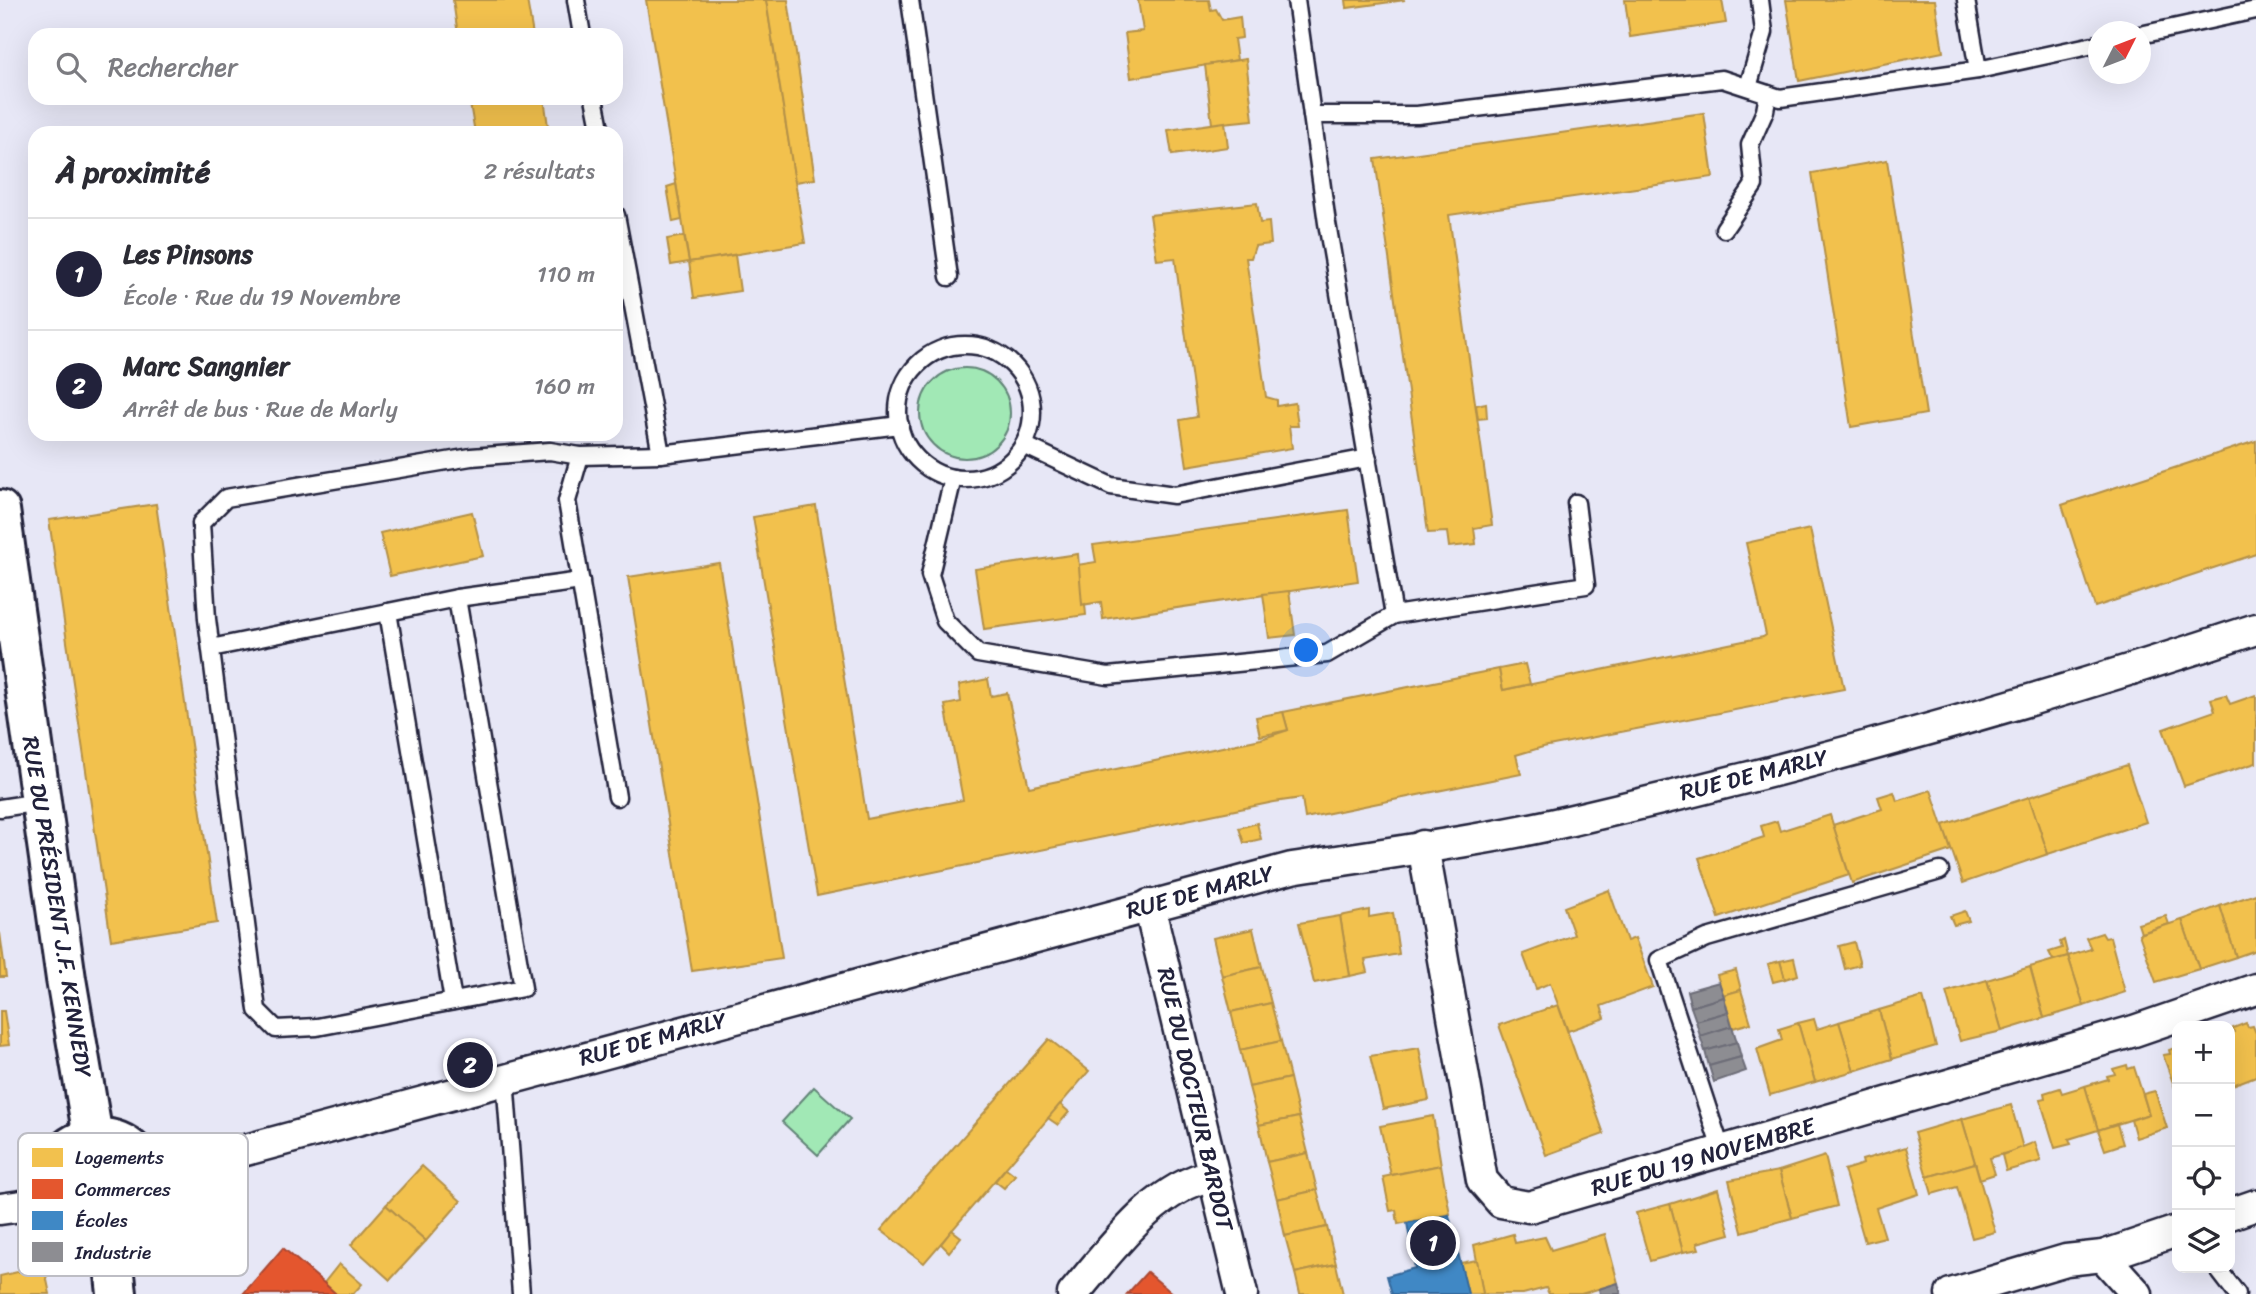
<!DOCTYPE html>
<html lang="fr">
<meta charset="utf-8">
<style>
:root{--surface:#fff;--page:#f7f7f7;--text:#2b2b33;--muted:#7c7c81;--line:#e1e1e2;--accent:#22223b}
body{margin:0;font-family:Sriracha,sans-serif;background:var(--page);color:var(--text)}
.controls{position:absolute;right:21px;bottom:21px;display:grid;overflow:hidden;border-radius:14px;box-shadow:0 7px 28px #0002}
.controls button{width:63px;height:63px;display:grid;place-items:center;padding:0;border:0;border-bottom:2px solid var(--line);background:var(--surface);color:var(--text);font:35px sans-serif}
.compass{position:absolute;left:2088px;top:21px;width:63px;height:63px;border-radius:50%;background:var(--surface);box-shadow:0 7px 28px #0002;rotate:48deg}
.you{position:absolute;left:1307px;top:651px;width:24px;height:24px;margin:-18px;border:5px solid #fff;border-radius:50%;background:#1a73e8;box-shadow:0 0 0 10px #1a73e833}
.badge{display:grid;place-items:center;width:46px;height:46px;border-radius:50%;background:var(--accent);color:#fff;font-size:23px;font-weight:700}
.pin{position:absolute;translate:-50% -50%;border:4px solid #fff;box-shadow:0 2px 7px #0006}
.list{margin:0;padding:0;list-style:none}
h2{display:flex;justify-content:space-between;align-items:center;height:91px;margin:0;padding:0 28px;font-size:30px}
h2 small{font-size:23px;font-weight:400;color:var(--muted)}
.list li{display:grid;grid-template-columns:46px 1fr auto;gap:21px;align-items:center;box-sizing:border-box;height:112px;padding:0 28px;border-top:2px solid var(--line)}
.list b{display:block;font-size:26px;white-space:nowrap}
.list p{margin:0;font-size:23px;white-space:nowrap;color:var(--muted)}
.list em{font-size:23px;font-style:normal;color:var(--muted)}
.icon{flex:none;width:38px;height:38px;fill:none;stroke:currentColor;stroke-width:2;stroke-linecap:round;stroke-linejoin:round}
.map{position:relative;flex:none;width:2256px;height:1294px;overflow:hidden}
.search{position:absolute;background:var(--surface);box-shadow:0 7px 28px #0002;left:28px;top:28px;width:595px;height:77px;display:flex;align-items:center;gap:18px;box-sizing:border-box;padding:0 24px;border-radius:21px;color:var(--muted);font-size:26px}
.panel{position:absolute;background:var(--surface);box-shadow:0 7px 28px #0002;left:28px;top:126px;width:595px;height:315px;border-radius:21px}
.map>svg:first-child{display:block}
</style>
<div class="map">
<svg width="2256" height="1294" viewBox="0 0 2256 1294">
<rect width="100%" height="100%" fill="#e7e7f6"/>
<filter id="ink" filterUnits="userSpaceOnUse"><feTurbulence type="fractalNoise" baseFrequency=".0143" numOctaves="2"/><feDisplacementMap in="SourceGraphic" scale="14" xChannelSelector="R" yChannelSelector="G"/><feConvolveMatrix kernelMatrix="1 2 1 2 8 2 1 2 1" color-interpolation-filters="sRGB"/></filter>
<g filter="url(#ink)">
<g fill="#a1e8b5" stroke="#628578" stroke-width="2">
<circle cx="965" cy="413" r="45"/>
<polygon points="814,1087 850,1119 818,1155 782,1122"/>
</g>
<g fill="#f2c14e" stroke="#b49148" stroke-width="2">
<polygon points="453,0 527,0 533,35 458,35"/>
<polygon points="646,0 766,0 805,243 689,262"/>
<polygon points="766,0 788,0 815,179 795,182"/>
<polygon points="1138,0 1209,0 1211,10 1216,9 1222,20 1240,17 1242,38 1234,39 1237,60 1131,78 1125,33 1143,31"/>
<polygon points="1346,0 1405,0 1347,8"/>
<polygon points="1625,0 1722,0 1726,23 1630,37"/>
<polygon points="1786,0 1935,0 1943,52 1799,81"/>
<polygon points="1246,59 1253,120 1212,124 1205,65"/>
<polygon points="469,98 544,98 549,133 475,133"/>
<polygon points="1704,113 1713,177 1449,215 1492,525 1474,528 1476,544 1449,547 1447,532 1428,533 1375,159"/>
<polygon points="1225,122 1228,147 1172,155 1168,130"/>
<polygon points="1887,160 1926,414 1851,427 1812,173"/>
<polygon points="676,184 682,220 673,222 667,187"/>
<polygon points="1257,203 1260,223 1269,222 1271,244 1255,246 1251,258 1246,258 1266,397 1277,400 1277,406 1295,403 1298,426 1289,426 1292,448 1187,466 1180,420 1197,417 1175,258 1157,260 1150,215"/>
<polygon points="684,236 689,262 671,265 667,239"/>
<polygon points="735,255 740,291 694,298 689,262"/>
<polygon points="1486,403 1487,418 1478,419 1476,405"/>
<polygon points="2256,441 2256,554 2095,607 2062,505"/>
<polygon points="156,504 217,923 111,940 49,520"/>
<polygon points="816,506 867,819 963,800 945,705 961,702 959,685 988,679 991,696 1007,693 1029,787 1261,739 1288,730 1283,712 1308,707 1499,669 1503,690 1763,637 1766,635 1746,543 1810,529 1844,689 1543,747 1516,755 1521,774 1305,818 1302,798 1274,802 817,896 753,517"/>
<polygon points="1348,510 1358,581 1103,619 1101,602 1082,605 1077,565 1096,562 1093,545"/>
<polygon points="472,512 483,556 390,576 380,533"/>
<polygon points="1078,554 1082,605 1085,604 1086,615 984,629 975,569"/>
<polygon points="719,563 782,958 692,971 628,577"/>
<polygon points="1289,591 1295,635 1269,638 1263,594"/>
<polygon points="1525,664 1530,684 1503,690 1499,669"/>
<polygon points="2226,695 2230,704 2256,695 2256,763 2184,786 2163,729 2215,711 2211,699"/>
<polygon points="1283,712 1288,730 1260,736 1256,717"/>
<polygon points="2127,765 2146,822 2048,854 2029,797"/>
<polygon points="1931,790 1951,850 1852,883 1833,825 1882,809 1878,797 1894,792 1897,801"/>
<polygon points="2029,797 2048,854 1963,883 1943,825"/>
<polygon points="1830,815 1849,875 1719,918 1699,858 1764,837 1761,826 1777,821 1780,831"/>
<polygon points="1257,823 1261,839 1244,843 1239,828"/>
<polygon points="1609,890 1627,941 1635,938 1653,987 1601,1006 1605,1018 1568,1031 1550,983 1536,989 1523,954 1574,935 1564,907"/>
<polygon points="2256,894 2256,950 2236,957 2220,906"/>
<polygon points="2220,906 2236,957 2199,969 2182,920"/>
<polygon points="1369,910 1369,917 1393,913 1399,954 1365,960 1368,972 1350,976 1340,916"/>
<polygon points="1965,911 1969,921 1954,925 1950,916"/>
<polygon points="1340,916 1350,976 1314,983 1299,923"/>
<polygon points="2166,916 2169,924 2141,933 2138,924"/>
<polygon points="2182,920 2199,969 2156,982 2139,934"/>
<polygon points="1253,929 1262,967 1222,976 1213,938"/>
<polygon points="0,933 6,977 0,977"/>
<polygon points="2102,933 2105,938 2110,937 2125,992 2084,1006 2068,956 2091,949 2086,938"/>
<polygon points="2064,940 2068,956 2053,960 2049,952 2062,948 2060,942"/>
<polygon points="1854,942 1860,965 1845,969 1839,946"/>
<polygon points="2068,956 2084,1006 2044,1018 2030,967"/>
<polygon points="1794,958 1798,975 1785,979 1780,961"/>
<polygon points="1780,961 1785,979 1773,982 1768,964"/>
<polygon points="1262,967 1271,1003 1231,1012 1222,976"/>
<polygon points="2030,967 2044,1018 2002,1031 1987,980"/>
<polygon points="1736,970 1741,990 1723,995 1717,975"/>
<polygon points="1987,980 2002,1031 1960,1041 1946,992"/>
<polygon points="1741,990 1751,1023 1733,1028 1723,995"/>
<polygon points="1923,997 1936,1046 1892,1059 1879,1010"/>
<polygon points="1271,1003 1281,1041 1240,1050 1231,1012"/>
<polygon points="1558,1005 1604,1134 1546,1155 1499,1025"/>
<polygon points="1879,1010 1892,1059 1854,1071 1839,1022"/>
<polygon points="0,1011 4,1011 9,1045 0,1046"/>
<polygon points="1814,1019 1817,1029 1839,1022 1854,1071 1815,1082 1798,1023"/>
<polygon points="1798,1023 1815,1082 1770,1095 1757,1049 1782,1040 1779,1029"/>
<polygon points="2246,1023 2248,1027 2253,1026 2256,1033 2256,1076 2230,1086 2230,1033 2234,1032 2233,1028"/>
<polygon points="1049,1039 1089,1071 924,1263 881,1230"/>
<polygon points="1281,1041 1290,1078 1249,1087 1240,1050"/>
<polygon points="2177,1047 2177,1094 2163,1055 2170,1054 2169,1050"/>
<polygon points="1419,1048 1429,1100 1383,1109 1370,1056"/>
<polygon points="2127,1065 2128,1069 2134,1067 2149,1114 2098,1130 2085,1086 2108,1079 2107,1076 2115,1074 2113,1069"/>
<polygon points="1290,1078 1299,1117 1259,1125 1249,1087"/>
<polygon points="2085,1086 2098,1130 2069,1139 2071,1144 2055,1148 2040,1099 2045,1098 2044,1093 2060,1088 2062,1093"/>
<polygon points="2155,1091 2167,1128 2136,1138 2131,1120 2149,1114 2143,1094"/>
<polygon points="1060,1104 1069,1112 1058,1125 1048,1118"/>
<polygon points="2011,1105 2023,1148 1990,1158 1995,1174 1980,1179 1962,1119"/>
<polygon points="1433,1116 1441,1165 1391,1175 1380,1126"/>
<polygon points="1299,1117 1308,1153 1267,1162 1259,1125"/>
<polygon points="1962,1119 1975,1163 1927,1177 1914,1133"/>
<polygon points="2117,1124 2123,1144 2105,1150 2098,1130"/>
<polygon points="2035,1142 2041,1161 2006,1171 2002,1155"/>
<polygon points="1906,1147 1919,1194 1876,1208 1885,1237 1865,1242 1844,1170 1863,1164 1862,1160"/>
<polygon points="1308,1153 1317,1190 1277,1199 1267,1162"/>
<polygon points="1825,1156 1837,1206 1792,1218 1779,1171"/>
<polygon points="1975,1163 1995,1232 1972,1238 1957,1187 1932,1194 1927,1177"/>
<polygon points="1441,1165 1450,1214 1398,1224 1396,1210 1390,1211 1383,1177"/>
<polygon points="422,1166 461,1201 426,1241 386,1205"/>
<polygon points="1006,1168 1015,1175 1004,1188 995,1181"/>
<polygon points="1779,1171 1792,1218 1742,1232 1729,1180"/>
<polygon points="1718,1189 1730,1234 1697,1243 1699,1249 1683,1252 1670,1204"/>
<polygon points="1317,1190 1327,1227 1285,1236 1277,1199"/>
<polygon points="1670,1204 1683,1252 1650,1261 1636,1213"/>
<polygon points="386,1205 426,1241 390,1280 351,1245"/>
<polygon points="1327,1227 1336,1264 1295,1273 1285,1236"/>
<polygon points="952,1230 961,1237 949,1252 941,1244"/>
<polygon points="1513,1234 1515,1243 1545,1237 1551,1250 1605,1234 1618,1283 1581,1294 1549,1294 1546,1288 1523,1294 1483,1294 1474,1245"/>
<polygon points="1477,1260 1483,1294 1468,1294 1460,1263"/>
<polygon points="339,1264 362,1284 353,1294 336,1294 324,1283"/>
<polygon points="1336,1264 1343,1294 1300,1294 1295,1273"/>
<polygon points="44,1266 50,1294 0,1294 0,1276"/>
</g>
<g fill="#e4572e" stroke="#aa4732" stroke-width="2">
<polygon points="283,1248 324,1283 336,1294 243,1294"/>
<polygon points="1147,1272 1173,1294 1127,1294"/>
</g>
<polygon fill="#3f88c5" stroke="#36699c" stroke-width="2" points="1449,1215 1468,1294 1392,1294 1387,1276 1415,1268 1407,1223"/>
<g fill="#8d8d92" stroke="#6d6d78" stroke-width="2">
<polygon points="1719,982 1724,997 1691,1007 1687,991"/>
<polygon points="1724,997 1728,1012 1696,1021 1691,1007"/>
<polygon points="1728,1012 1732,1026 1700,1036 1696,1021"/>
<polygon points="1732,1026 1737,1042 1705,1051 1700,1036"/>
<polygon points="1737,1042 1741,1057 1709,1066 1705,1051"/>
<polygon points="1741,1057 1746,1071 1714,1082 1709,1066"/>
<polygon points="1618,1283 1621,1294 1600,1294 1599,1289"/>
</g>
<g fill="none" stroke-linecap="round" stroke-linejoin="round">
<g stroke="#22223b" stroke-width="21">
<g id="lane">
<polyline points="576,0 582,35"/>
<polyline points="910,0 949,277"/>
<polyline points="1296,0 1327,223 1394,615"/>
<polyline points="1966,0 1978,70"/>
<polyline points="2140,35 2256,10"/>
<polyline points="1748,87 1764,32 1760,0"/>
<polyline points="594,98 601,133"/>
<polyline points="1312,115 1417,115 1722,79 1780,98 1978,70 2098,44"/>
<polyline points="616,215 661,454"/>
<polyline points="1724,229 1754,185 1750,145 1765,111 1768,94"/>
<circle cx="965" cy="412" r="67"/>
<polyline points="1024,445 1111,486 1174,495 1368,458"/>
<polyline points="580,456 567,501 617,797"/>
<polyline points="953,478 930,575 945,621 978,654 1108,676 1327,654 1394,615 1586,585 1576,503"/>
<polyline points="457,598 523,988 317,1027 276,1029 257,1010 207,619 201,523 226,498 471,457 550,451 580,456 661,454 900,425"/>
<polyline points="388,612 453,1001"/>
<polyline points="211,648 457,598 581,581"/>
<polyline points="0,808 40,802"/>
<polyline points="505,1078 521,1294"/>
<polyline points="1722,1152 1659,960 1707,938 1940,871"/>
<polyline points="2217,1268 2237,1294"/>
</g>
</g>
<g stroke="#22223b" stroke-width="35">
<g id="street">
<polyline points="1423,846 1482,1180 1501,1202 1529,1207 2134,1031 2256,989"/>
<polyline points="1149,905 1242,1294"/>
<path d="M149 1176 1292 868C1384 853 1477 842 1568 821 1800 768 2030 704 2256 629"/>
<polyline points="0,1209 50,1202"/>
<polyline points="2230,1214 2256,1205"/>
<polyline points="2103,1256 2137,1294"/>
<path d="M1073 1294C1111 1250 1153 1188 1213 1175"/>
<polyline points="1951,1294 2066,1260 2103,1256 2177,1231"/>
</g>
</g>
<g stroke="#22223b" stroke-width="44">
<g id="secondary">
<polyline points="0,510 66,979 93,1137"/>
<circle cx="99" cy="1188" r="50"/>
<polyline points="111,1237 117,1294"/>
</g>
</g>
<use href="#lane" stroke="#fff" stroke-width="16"/>
<use href="#street" stroke="#fff" stroke-width="30"/>
<use href="#secondary" stroke="#fff" stroke-width="38"/>
</g>
</g>
<g text-anchor="middle" dominant-baseline="central" stroke-width="7" stroke-linejoin="round" paint-order="stroke">
<g font-size="23" fill="#22223b" stroke="#fff">
<text transform="translate(1754 775) rotate(-14)">RUE DE MARLY</text>
<text transform="translate(1200 892) rotate(-15)">RUE DE MARLY</text>
<text transform="translate(57 907) rotate(81)">RUE DU PRÉSIDENT J.F. KENNEDY</text>
<text transform="translate(653 1039) rotate(-15)">RUE DE MARLY</text>
<text transform="translate(1195 1099) rotate(77)">RUE DU DOCTEUR BARDOT</text>
<text transform="translate(1703 1157) rotate(-16)">RUE DU 19 NOVEMBRE</text>
</g>
</g>
<rect x="18" y="1133" width="230" height="143" rx="10" fill="#fff" stroke="#bdbdc4" stroke-width="2"/>
<rect x="32" y="1148" width="31" height="19" fill="#f2c14e"/>
<rect x="32" y="1179" width="31" height="20" fill="#e4572e"/>
<rect x="32" y="1211" width="31" height="19" fill="#3f88c5"/>
<rect x="32" y="1242" width="31" height="20" fill="#8d8d92"/>
<g font-size="19" fill="#22223b">
<text x="75" y="1164">Logements</text>
<text x="75" y="1196">Commerces</text>
<text x="75" y="1227">Écoles</text>
<text x="75" y="1259">Industrie</text>
</g>
</svg>
<div class="controls">
<button>+</button>
<button>−</button>
<button><svg class="icon" aria-label="locate" viewBox="0 0 24 24"><circle cx="12" cy="12" r="6"/><path d="M12 2v4M12 18v4M2 12h4M18 12h4"/></svg></button>
<button><svg class="icon" aria-label="layers" viewBox="0 0 24 24"><path d="M12 4l9 5-9 5-9-5zM3 14l9 5 9-5"/></svg></button>
</div>
<svg class="compass" viewBox="-18 -18 36 36"><path d="M0-13l5 13h-10z" fill="#e53935"/><path d="M0 13l5-13h-10z" fill="#7c7c81"/></svg>
<div class="you"></div>
<div class="pin badge" style="left:1433px;top:1243px">1</div>
<div class="pin badge" style="left:470px;top:1065px">2</div>
<div class="search"><svg class="icon" aria-label="search" viewBox="0 0 24 24"><circle cx="10" cy="10" r="6"/><path d="M15 15l6 6"/></svg>Rechercher</div>
<section class="panel">
<h2>À proximité<small>2 résultats</small></h2>
<ul class="list">
<li><span class="badge">1</span><div><b>Les Pinsons</b><p>École · Rue du 19 Novembre</p></div><em>110 m</em></li>
<li><span class="badge">2</span><div><b>Marc Sangnier</b><p>Arrêt de bus · Rue de Marly</p></div><em>160 m</em></li>
</ul>
</section>
</div>
